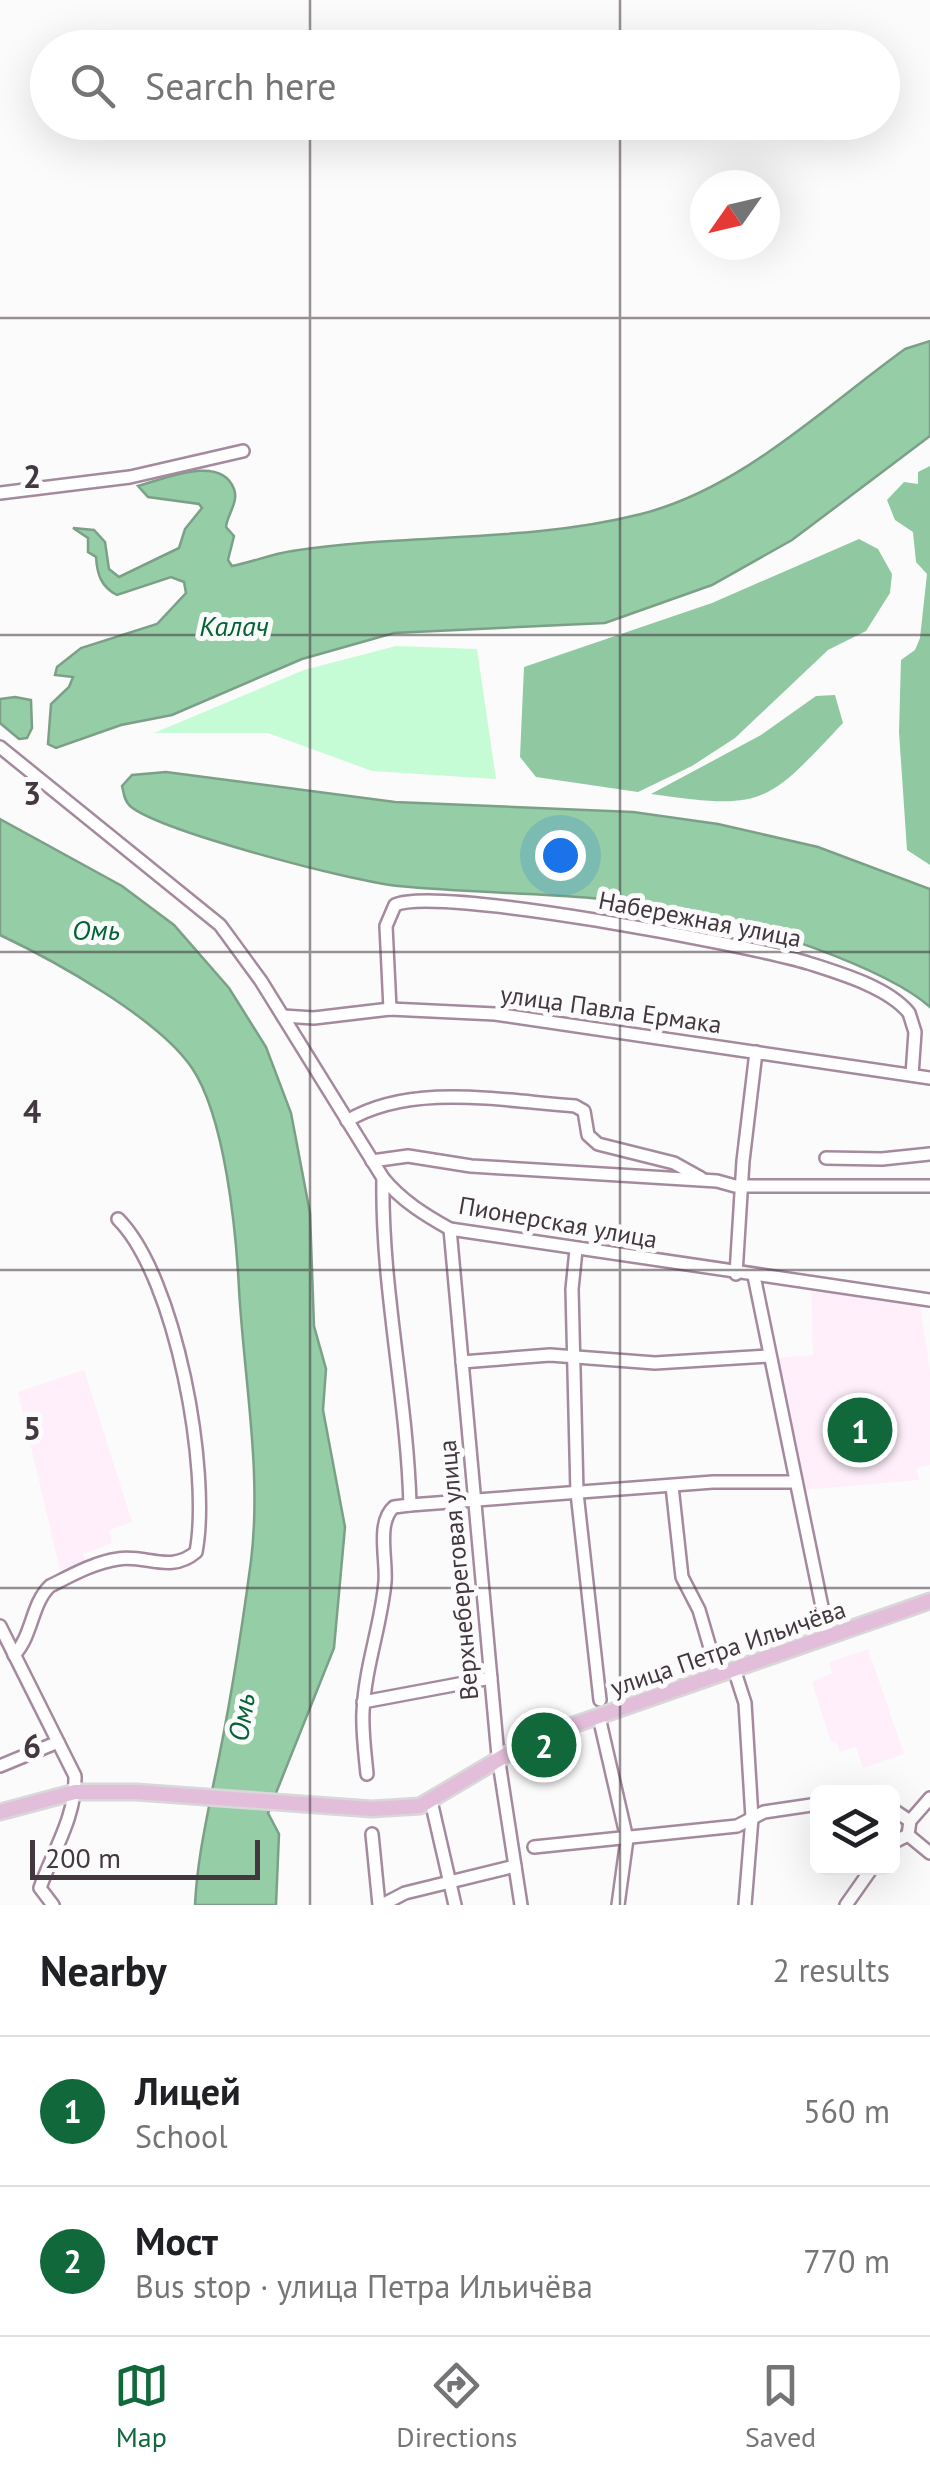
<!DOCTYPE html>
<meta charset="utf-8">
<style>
:root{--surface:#fff;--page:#f6f6f6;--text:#202124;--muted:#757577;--line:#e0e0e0;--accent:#11693b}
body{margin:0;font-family:"PT Sans",sans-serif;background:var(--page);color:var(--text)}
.controls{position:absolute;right:30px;bottom:30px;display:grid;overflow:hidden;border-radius:15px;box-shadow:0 10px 40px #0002}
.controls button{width:90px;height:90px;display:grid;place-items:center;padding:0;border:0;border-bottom:2px solid var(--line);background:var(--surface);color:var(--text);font:50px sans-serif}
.compass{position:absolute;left:690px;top:170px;width:90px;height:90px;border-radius:50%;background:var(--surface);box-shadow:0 10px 40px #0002;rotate:236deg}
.scale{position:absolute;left:30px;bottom:25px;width:230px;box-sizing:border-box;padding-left:10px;border:5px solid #433740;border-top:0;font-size:28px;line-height:35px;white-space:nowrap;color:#433740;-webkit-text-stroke:8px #fbfbfb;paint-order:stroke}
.you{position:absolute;left:560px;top:855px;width:35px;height:35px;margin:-25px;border:8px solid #fff;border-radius:50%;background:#1a73e8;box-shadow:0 0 0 15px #1a73e833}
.badge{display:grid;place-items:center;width:65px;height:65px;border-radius:50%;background:var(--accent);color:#fff;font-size:32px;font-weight:700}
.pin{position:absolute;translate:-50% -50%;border:5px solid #fff;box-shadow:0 2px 10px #0006}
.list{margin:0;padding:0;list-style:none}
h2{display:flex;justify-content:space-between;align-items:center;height:130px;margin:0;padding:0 40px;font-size:42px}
h2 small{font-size:32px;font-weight:400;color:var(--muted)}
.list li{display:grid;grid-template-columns:65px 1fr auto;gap:30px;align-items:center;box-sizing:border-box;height:150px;padding:0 40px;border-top:2px solid var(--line)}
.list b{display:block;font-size:38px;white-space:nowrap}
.list p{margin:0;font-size:32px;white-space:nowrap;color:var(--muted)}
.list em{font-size:32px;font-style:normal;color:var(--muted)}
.icon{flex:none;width:55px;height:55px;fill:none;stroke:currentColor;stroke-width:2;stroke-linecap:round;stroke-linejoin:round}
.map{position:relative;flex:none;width:930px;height:1905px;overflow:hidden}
.search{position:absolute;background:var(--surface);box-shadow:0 10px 40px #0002;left:30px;right:30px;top:30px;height:110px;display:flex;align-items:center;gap:25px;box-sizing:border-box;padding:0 35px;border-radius:55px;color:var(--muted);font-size:38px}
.sheet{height:430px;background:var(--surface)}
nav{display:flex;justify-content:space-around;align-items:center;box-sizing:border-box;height:140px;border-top:2px solid var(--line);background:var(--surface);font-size:28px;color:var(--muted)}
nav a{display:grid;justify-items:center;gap:5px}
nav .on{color:var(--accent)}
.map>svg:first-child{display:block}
</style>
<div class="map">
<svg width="930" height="1905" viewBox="0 0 930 1905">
<rect width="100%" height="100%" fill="#fbfbfb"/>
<g fill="#feeffa">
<polygon points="811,1290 920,1306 930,1370 930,1465 916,1468 919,1480 802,1490 776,1358 813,1355"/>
<polygon points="84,1370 132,1522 109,1530 112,1543 83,1554 85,1561 60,1570 18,1392"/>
<polygon points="868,1649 904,1754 863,1768 856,1747 840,1752 836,1741 831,1742 812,1682 832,1673 829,1662"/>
</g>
<polygon fill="#c5fbd5" points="396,646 477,649 496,779 372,771 268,733 154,733 304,670"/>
<g fill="#8fc8a1">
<polygon points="930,466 930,865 907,850 899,732 901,660 915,650 920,638 927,574 916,562 913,532 895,520 887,500 904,482 918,484 918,472"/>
<polygon points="859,539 878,549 892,574 890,593 866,631 828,650 735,738 692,766 638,792 536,777 520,757 524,667 712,603"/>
<path d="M835 695 843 723C766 805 764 810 651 794L761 735 816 696Z"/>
</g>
<g fill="#94cda6" stroke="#7ca087" stroke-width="2.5">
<path d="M930 341V436L792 540 712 585 605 623 394 633 302 659 172 715 121 725 56 748 48 744 51 704 69 687 73 677 55 675 57 667 81 648 157 624 186 593 184 582 171 577 117 595C101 587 97 574 96 557L88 552V538L73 528 94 530 105 542 109 569 119 577 179 548 185 529 202 508 199 504 148 497 138 486C162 480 221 453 234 489 239 502 227 515 226 527L234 536 228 560 232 566C252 562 272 554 292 551 407 533 527 543 641 514 741 489 823 408 905 349Z"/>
<polygon points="15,697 31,700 32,728 27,738 19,739 0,723 0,699"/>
<path d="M166 772 395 802 633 812 718 824 818 847 930 889V1007C884 966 746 922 684 910 589 892 493 895 398 886 354 882 159 831 130 806 124 800 124 794 122 786L132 775Z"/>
<path d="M0 819 122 886 174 925 229 988 266 1047 291 1113 310 1213 314 1326 326 1369 323 1410 345 1527 334 1648 268 1813 279 1834 276 1905H195C197 1863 205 1827 213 1786 229 1712 241 1636 251 1561 262 1471 244 1379 239 1289 236 1230 225 1117 192 1068 158 1018 55 961 0 935Z"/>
</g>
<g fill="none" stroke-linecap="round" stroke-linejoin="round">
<g stroke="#a58a9e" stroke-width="16">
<g id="minor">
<polyline points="0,493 130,477 243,451"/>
<path d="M0 747 220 925 261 981 383 1178C402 1201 425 1215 450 1229L930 1300"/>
<path d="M390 1009 386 926 395 905C437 885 751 946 808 963 839 973 888 987 909 1013L915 1032 912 1075"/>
<polyline points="283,1016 314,1018 390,1009 495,1014 930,1078"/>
<path d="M347 1121C412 1082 503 1101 575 1106L584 1111 588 1135 598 1144 674 1163 701 1178"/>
<polyline points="826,1158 882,1159 930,1154"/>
<polyline points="372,1161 408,1156 471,1166 717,1181 735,1186 930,1186"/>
<polyline points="450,1229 498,1756 521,1905"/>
<polyline points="576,1250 572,1289 577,1493 600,1700"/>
<polyline points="736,1274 743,1161 756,1052"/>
<polyline points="754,1276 828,1636"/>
<polyline points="462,1362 550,1355 655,1363 769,1356"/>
<polyline points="672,1486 682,1577 699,1610 718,1675"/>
<polyline points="410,1505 713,1482 796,1482"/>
<path d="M0 1626 75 1776C76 1817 53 1851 40 1888L53 1905"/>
<path d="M14 1655C33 1635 31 1604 50 1586 70 1576 95 1562 118 1559 146 1554 170 1574 196 1552 211 1472 176 1277 118 1219"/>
<polyline points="734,1669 745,1703 752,1818 745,1905"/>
<polyline points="363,1702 491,1678"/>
<polyline points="599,1717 627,1839 618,1905"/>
<polyline points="0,1766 58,1742"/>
<path d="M367 1774C365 1753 362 1732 363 1712 365 1666 381 1626 385 1582 387 1560 376 1522 394 1507L410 1505C407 1395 381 1288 383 1178"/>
<polyline points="431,1801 455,1905"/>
<polyline points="892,1809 910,1821"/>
<polyline points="372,1834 379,1905"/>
<polyline points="908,1835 910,1821 930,1798"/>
<polyline points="908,1835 930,1853"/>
<polyline points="892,1843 908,1835"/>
<polyline points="534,1847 737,1826 764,1812 818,1804"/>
<polyline points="382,1905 405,1893 515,1866"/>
<polyline points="846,1905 872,1868"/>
</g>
</g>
<g stroke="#d9d7d9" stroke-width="19">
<polyline id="major" points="0,1812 75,1792 136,1792 372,1809 420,1806 533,1739 930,1601"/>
</g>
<use href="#minor" stroke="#fff" stroke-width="11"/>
<use href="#major" stroke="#e3bedb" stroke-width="14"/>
</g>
<path fill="none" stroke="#433740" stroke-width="2.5" stroke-opacity="0.55" d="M310 0V48M620 0V48M310 122V1905M620 122V1905M0 318H930M0 635H930M0 952H930M0 1270H930M0 1588H930"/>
<g text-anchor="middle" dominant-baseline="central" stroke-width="10" stroke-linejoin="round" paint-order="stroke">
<g font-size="25" fill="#433740" stroke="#fbfbfb">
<text transform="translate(700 919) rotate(11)">Набережная улица</text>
<text transform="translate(611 1009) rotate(8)">улица Павла Ермака</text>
<text transform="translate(558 1222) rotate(10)">Пионерская улица</text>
<text transform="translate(458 1570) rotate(-95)">Верхнебереговая улица</text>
<text transform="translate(728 1648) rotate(-19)">улица Петра Ильичёва</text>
</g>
<g font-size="28" font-style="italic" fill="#026436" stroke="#fbfbfb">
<text x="234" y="625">Калач</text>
<text x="96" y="929">Омь</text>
<text transform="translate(241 1717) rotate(-81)">Омь</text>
</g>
</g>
<g font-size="32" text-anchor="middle" font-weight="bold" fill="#433740" stroke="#fbfbfb" stroke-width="10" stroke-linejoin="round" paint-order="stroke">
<text x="32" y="488">2</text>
<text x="32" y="805">3</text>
<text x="32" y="1123">4</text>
<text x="32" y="1440">5</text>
<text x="32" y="1758">6</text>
</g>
</svg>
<div class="controls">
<button><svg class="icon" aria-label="layers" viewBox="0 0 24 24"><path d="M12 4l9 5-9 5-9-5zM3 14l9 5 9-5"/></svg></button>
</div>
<svg class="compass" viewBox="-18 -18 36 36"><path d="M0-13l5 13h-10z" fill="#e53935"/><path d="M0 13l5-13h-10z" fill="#757577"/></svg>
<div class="scale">200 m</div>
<div class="you"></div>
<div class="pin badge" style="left:860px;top:1430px">1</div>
<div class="pin badge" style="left:544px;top:1745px">2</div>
<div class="search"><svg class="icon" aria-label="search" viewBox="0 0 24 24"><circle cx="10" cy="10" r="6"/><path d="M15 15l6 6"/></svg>Search here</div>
</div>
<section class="sheet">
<h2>Nearby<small>2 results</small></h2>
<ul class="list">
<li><span class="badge">1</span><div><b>Лицей</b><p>School</p></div><em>560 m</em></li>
<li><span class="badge">2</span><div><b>Мост</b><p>Bus stop · улица Петра Ильичёва</p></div><em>770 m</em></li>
</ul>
</section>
<nav>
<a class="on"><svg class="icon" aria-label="map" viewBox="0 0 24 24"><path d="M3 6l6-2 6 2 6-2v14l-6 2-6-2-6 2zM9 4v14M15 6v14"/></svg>Map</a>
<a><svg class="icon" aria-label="directions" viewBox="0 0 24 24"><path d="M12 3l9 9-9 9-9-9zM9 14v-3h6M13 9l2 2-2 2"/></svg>Directions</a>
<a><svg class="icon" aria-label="saved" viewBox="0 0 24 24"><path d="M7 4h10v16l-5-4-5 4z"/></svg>Saved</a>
</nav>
